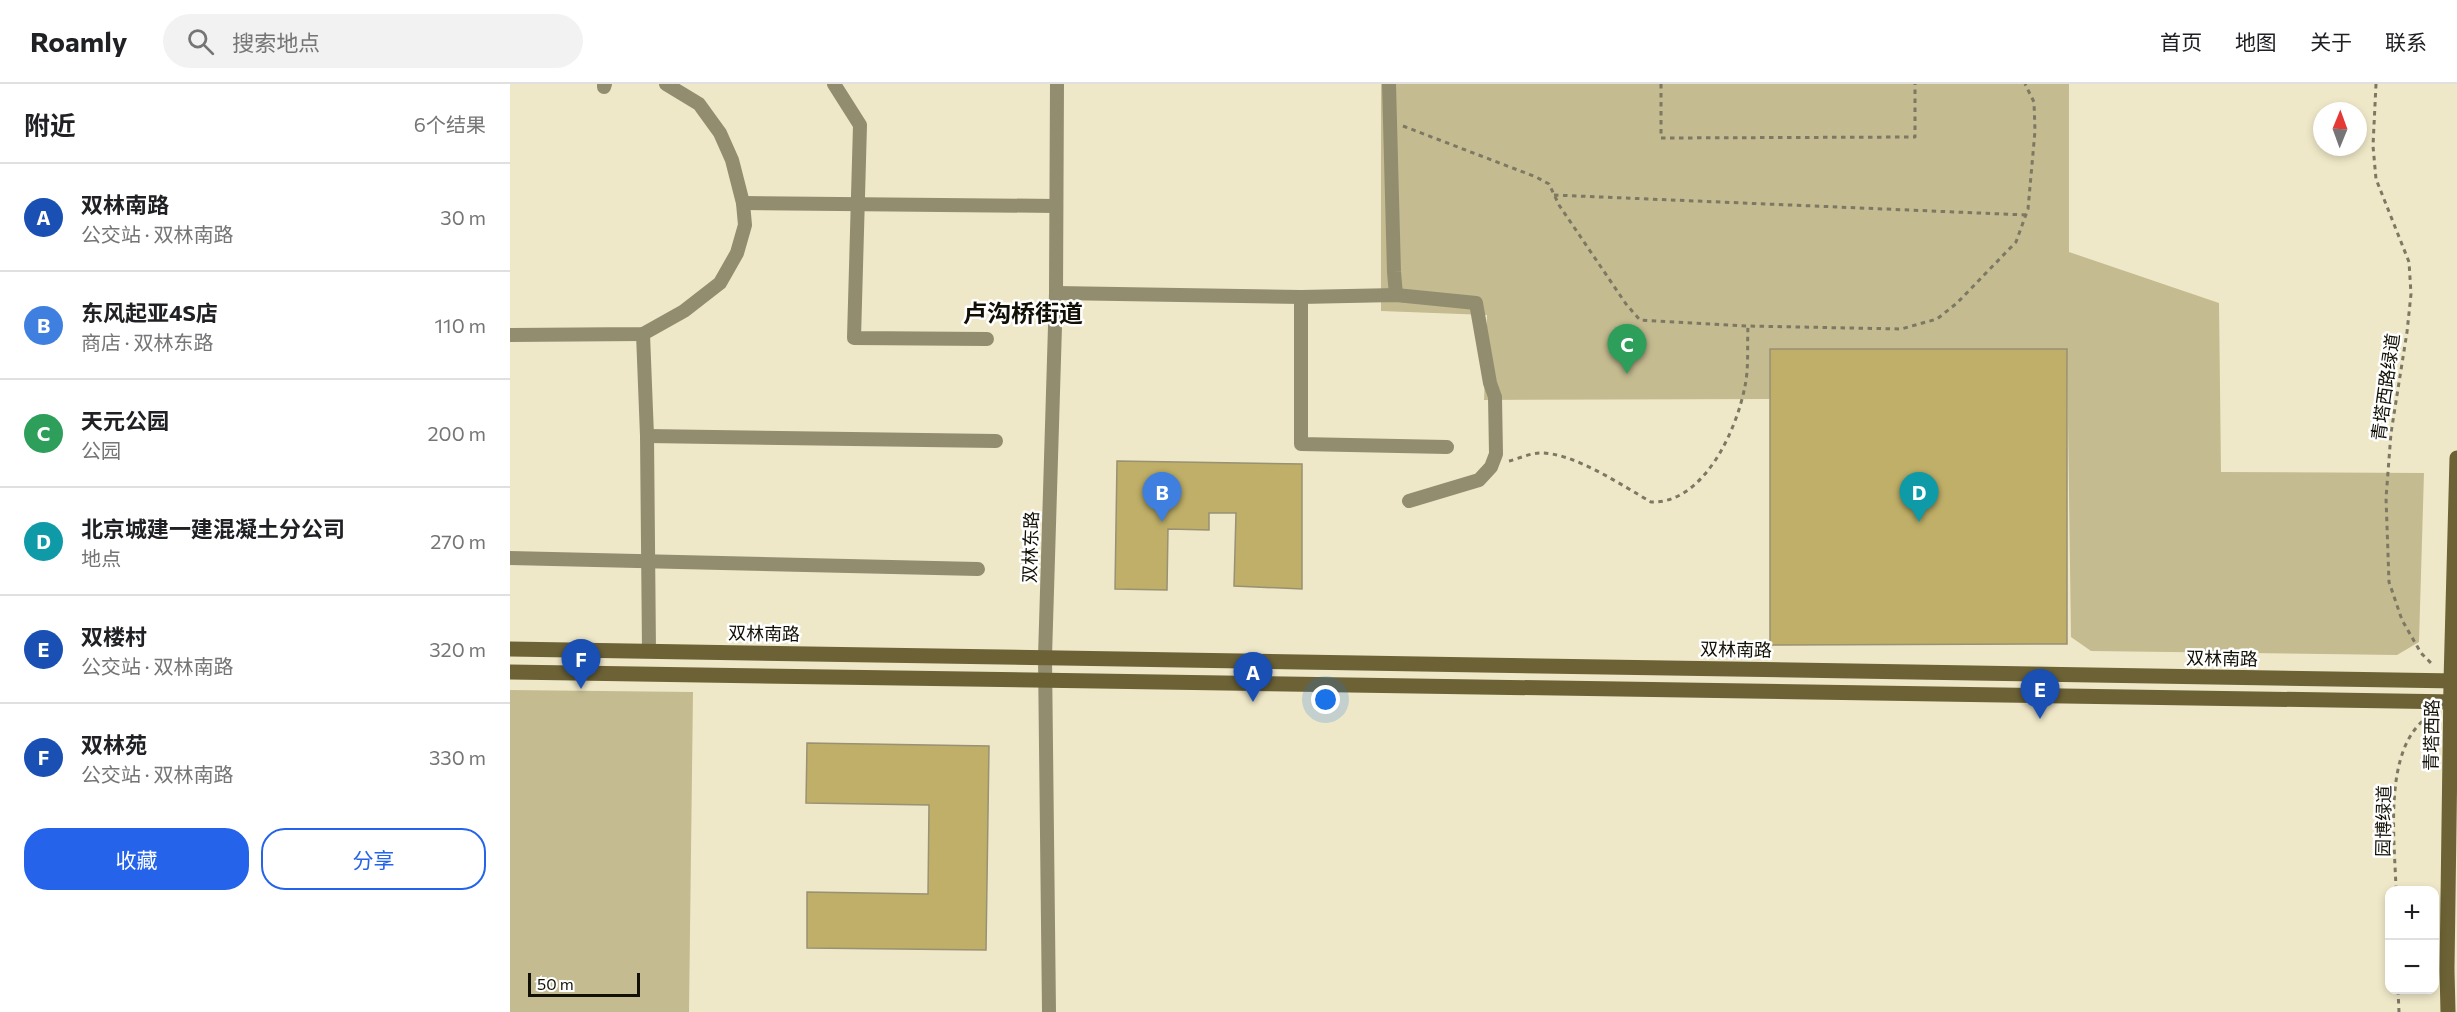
<!DOCTYPE html>
<html lang="zh">
<meta charset="utf-8">
<style>
:root{--surface:#fff;--page:#f2f2f2;--text:#202124;--muted:#757577;--line:#e0e0e0;--accent:#2563eb}
body{margin:0;font-family:Commissioner,"Noto Sans SC",sans-serif;background:var(--page);color:var(--text)}
.controls{position:absolute;right:18px;bottom:18px;display:grid;overflow:hidden;border-radius:12px;box-shadow:0 3px 9px #0003}
.controls button{width:54px;height:54px;display:grid;place-items:center;padding:0;border:0;border-bottom:2px solid var(--line);background:var(--surface);color:var(--text);font:30px sans-serif}
.compass{position:absolute;left:1803px;top:18px;width:54px;height:54px;border-radius:50%;background:var(--surface);box-shadow:0 3px 9px #0003;rotate:1deg}
.scale{position:absolute;left:18px;bottom:15px;width:112px;box-sizing:border-box;padding-left:6px;border:3px solid #121005;border-top:0;font-size:16px;line-height:21px;white-space:nowrap;color:#121005;-webkit-text-stroke:4px #fff;paint-order:stroke}
.you{position:absolute;left:816px;top:616px;width:21px;height:21px;margin:-15px;border:4px solid #fff;border-radius:50%;background:#1a73e8;box-shadow:0 0 0 9px #1a73e833}
.badge{display:grid;place-items:center;width:39px;height:39px;border-radius:50%;background:var(--accent);color:#fff;font-size:20px;font-weight:700}
.pin{position:absolute;translate:-50% -50px;filter:drop-shadow(0 2px 3px #0008)}
.pin::after{content:'';position:absolute;top:32px;width:21px;height:18px;background:inherit;clip-path:polygon(0 0,100% 0,50% 100%)}
.list{margin:0;padding:0;list-style:none}
h2{display:flex;justify-content:space-between;align-items:center;height:78px;margin:0;padding:0 24px;font-size:26px}
h2 small{font-size:20px;font-weight:400;color:var(--muted)}
.list li{display:grid;grid-template-columns:39px 1fr auto;gap:18px;align-items:center;box-sizing:border-box;height:108px;padding:0 24px;border-top:2px solid var(--line)}
.list b{display:block;font-size:22px;white-space:nowrap}
.list p{margin:0;font-size:20px;white-space:nowrap;color:var(--muted)}
.list em{font-size:20px;font-style:normal;color:var(--muted)}
.actions{display:flex;gap:12px;padding:18px 24px}
.actions a{flex:1;padding:14px 0;border:2px solid var(--accent);border-radius:24px;text-align:center;font-size:21px;color:var(--accent)}
.actions .main{background:var(--accent);color:#fff}
.icon{flex:none;width:33px;height:33px;fill:none;stroke:currentColor;stroke-width:2;stroke-linecap:round;stroke-linejoin:round}
.map{position:relative;flex:none;width:1947px;height:928px;overflow:hidden}
header{display:flex;align-items:center;gap:36px;box-sizing:border-box;height:84px;padding:0 30px;background:var(--surface);border-bottom:2px solid var(--line)}
header strong{font-size:28px}
nav{display:flex;gap:33px;margin-inline-start:auto;font-size:21px}
.search{width:420px;height:54px;background:var(--page);display:flex;align-items:center;gap:15px;box-sizing:border-box;padding:0 21px;border-radius:33px;color:var(--muted);font-size:22px}
main{display:flex}
aside{flex:1;background:var(--surface)}
.map>svg:first-child{display:block}
</style>
<header>
<strong>Roamly</strong>
<div class="search"><svg class="icon" aria-label="search" viewBox="0 0 24 24"><circle cx="10" cy="10" r="6"/><path d="M15 15l6 6"/></svg>搜索地点</div>
<nav><a>首页</a><a>地图</a><a>关于</a><a>联系</a></nav>
</header>
<main>
<aside>
<h2>附近<small>6个结果</small></h2>
<ul class="list">
<li><span class="badge" style="background:#1a4fb4">A</span><div><b>双林南路</b><p>公交站 · 双林南路</p></div><em>30 m</em></li>
<li><span class="badge" style="background:#3f7fe0">B</span><div><b>东风起亚4S店</b><p>商店 · 双林东路</p></div><em>110 m</em></li>
<li><span class="badge" style="background:#2e9e5b">C</span><div><b>天元公园</b><p>公园</p></div><em>200 m</em></li>
<li><span class="badge" style="background:#0f9aa8">D</span><div><b>北京城建一建混凝土分公司</b><p>地点</p></div><em>270 m</em></li>
<li><span class="badge" style="background:#1a4fb4">E</span><div><b>双楼村</b><p>公交站 · 双林南路</p></div><em>320 m</em></li>
<li><span class="badge" style="background:#1a4fb4">F</span><div><b>双林苑</b><p>公交站 · 双林南路</p></div><em>330 m</em></li>
</ul>
<div class="actions"><a class="main">收藏</a><a>分享</a></div>
</aside>
<div class="map">
<svg width="1947" height="928" viewBox="0 0 1947 928">
<rect width="100%" height="100%" fill="#efe8c8"/>
<g fill="#c5bb90">
<polygon points="871,0 1559,0 1559,168 1709,219 1711,388 1914,389 1909,558 1887,571 1581,567 1561,553 1557,265 1260,265 1260,315 974,316 977,231 871,227"/>
<polygon points="0,606 183,608 179,928 0,928"/>
</g>
<g fill="#bfaf68" stroke="#989174" stroke-width="1.5">
<polygon points="1260,265 1557,265 1557,560 1260,561"/>
<polygon points="607,377 792,380 792,505 724,502 726,429 699,429 699,446 658,445 657,506 605,505"/>
<polygon points="297,659 479,662 476,866 297,864 297,808 418,810 419,721 296,719"/>
</g>
<g fill="none" stroke-linecap="round" stroke-linejoin="round">
<g stroke="#7c7863" stroke-width="3" stroke-dasharray="4.5 4.5" stroke-linecap="butt">
<polyline points="1151,0 1151,54 1405,53 1405,0"/>
<polyline points="1866,0 1863,62 1866,95 1899,178 1901,210 1897,248 1881,349 1876,414 1879,498 1892,536 1911,569 1924,582"/>
<polyline points="893,42 1026,93 1039,100 1049,121 1116,220 1130,236 1238,242 1391,245 1427,235 1447,219 1506,158 1518,125 1525,47 1524,18 1515,0"/>
<polyline points="1044,111 1516,131"/>
<path d="M999 377C1008 375 1020 369 1030 369 1063 368 1113 402 1141 418 1194 420 1227 345 1235 302 1239 283 1237 261 1238 242"/>
<path d="M1886 806C1885 758 1872 664 1918 633"/>
<polyline points="1888,906 1889,928"/>
</g>
<g stroke="#938d70" stroke-width="14">
<polyline points="94,0 94,3 95,0"/>
<polyline points="324,0 350,41 344,254 477,255"/>
<polyline points="879,0 884,188 886,211"/>
<polyline points="233,119 546,122"/>
<polyline points="546,209 791,213 886,211 966,219 980,299 985,313 986,370 981,383 969,396 899,417"/>
<polyline points="791,213 791,360 937,363"/>
<polyline points="133,250 137,352 139,567"/>
<polyline points="0,251 133,250 174,227 210,199 227,169 235,141 233,119 222,76 210,49 189,20 156,0"/>
<polyline points="137,352 486,357"/>
<polyline points="0,474 468,485"/>
<polyline points="539,928 535,573 546,209 547,0"/>
</g>
<g stroke="#6c6236" stroke-width="15">
<polyline points="0,565 1947,597"/>
<polyline points="0,588 1947,618"/>
<polyline points="1938,928 1937,886 1941,597 1947,374"/>
</g>
</g>
<g text-anchor="middle" dominant-baseline="central" stroke-width="5" stroke-linejoin="round" paint-order="stroke">
<g font-size="18" fill="#121005" stroke="#fff">
<text transform="translate(1875 303) rotate(-82)">青塔西路绿道</text>
<text transform="translate(520 463) rotate(-88)">双林东路</text>
<text transform="translate(254 549) rotate(1)">双林南路</text>
<text transform="translate(1226 565) rotate(1)">双林南路</text>
<text transform="translate(1712 574) rotate(1)">双林南路</text>
<text transform="translate(1921 651) rotate(-89)">青塔西路</text>
<text transform="translate(1873 737) rotate(-89)">园博绿道</text>
</g>
<g font-size="24" font-weight="bold" fill="#121005" stroke="#fff">
<text x="513" y="228">卢沟桥街道</text>
</g>
</g>
</svg>
<div class="controls">
<button>+</button>
<button>−</button>
</div>
<svg class="compass" viewBox="-18 -18 36 36"><path d="M0-13l5 13h-10z" fill="#e53935"/><path d="M0 13l5-13h-10z" fill="#757577"/></svg>
<div class="scale">50 m</div>
<div class="you"></div>
<div class="pin badge" style="left:743px;top:618px;background:#1a4fb4">A</div>
<div class="pin badge" style="left:652px;top:438px;background:#3f7fe0">B</div>
<div class="pin badge" style="left:1117px;top:290px;background:#2e9e5b">C</div>
<div class="pin badge" style="left:1409px;top:438px;background:#0f9aa8">D</div>
<div class="pin badge" style="left:1530px;top:635px;background:#1a4fb4">E</div>
<div class="pin badge" style="left:71px;top:605px;background:#1a4fb4">F</div>
</div>
</main>
